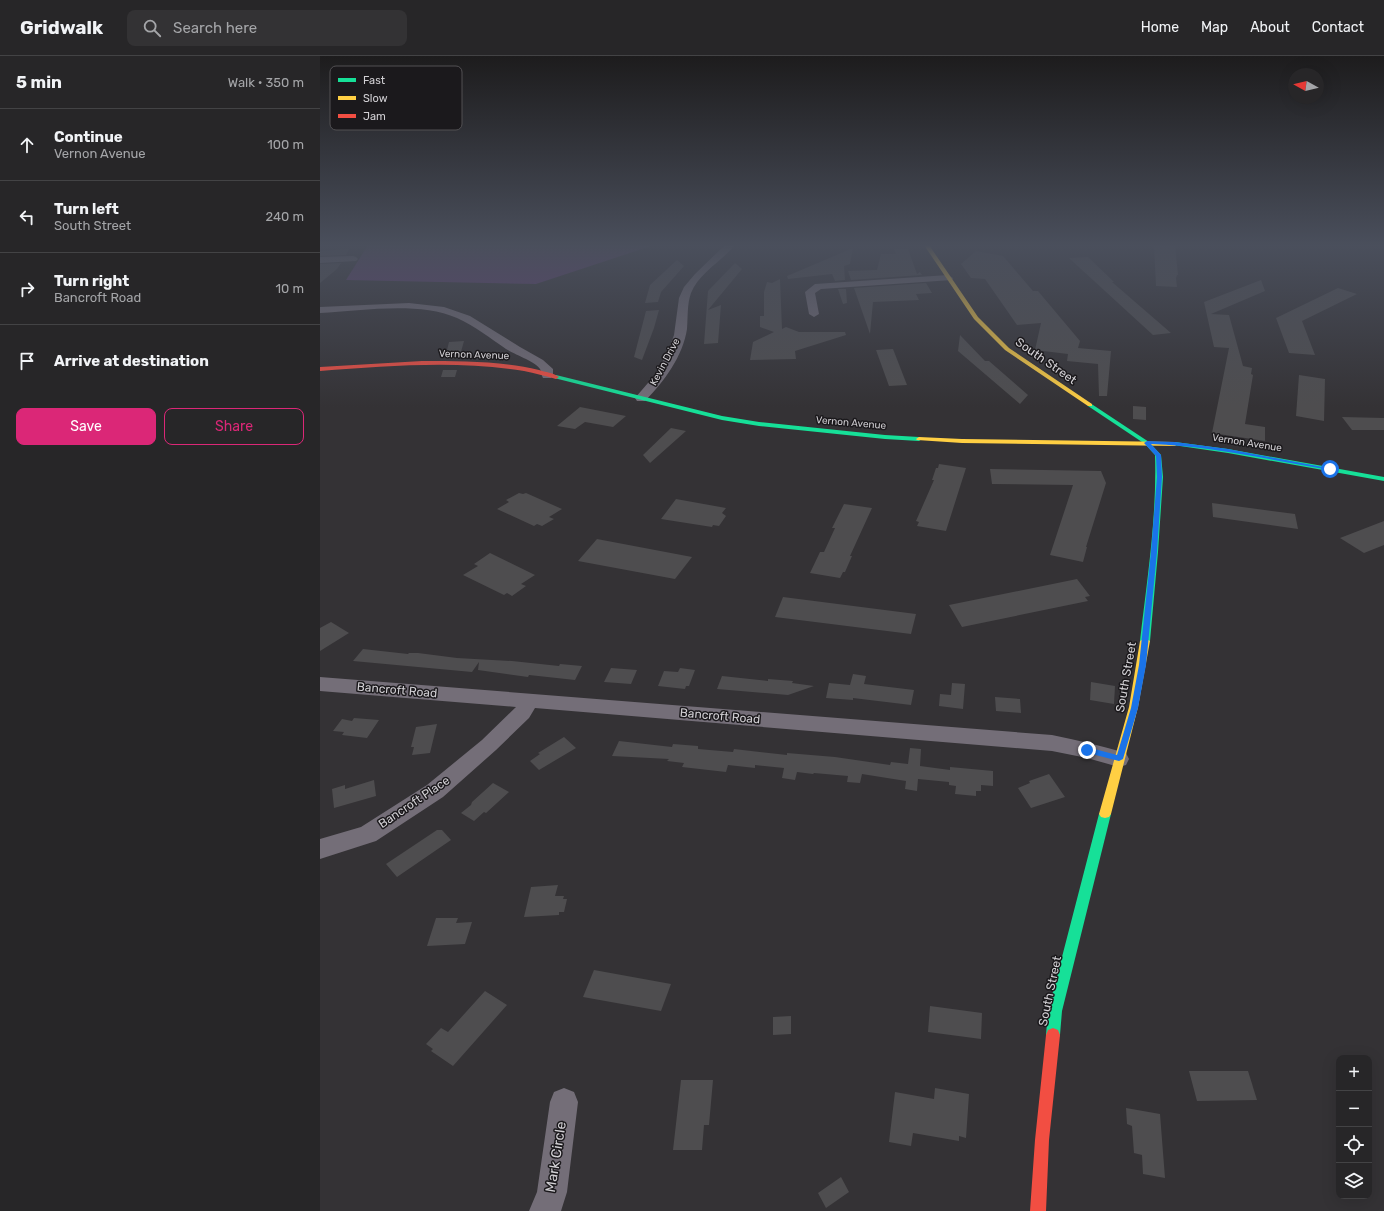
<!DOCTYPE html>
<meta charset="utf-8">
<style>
:root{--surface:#272628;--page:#333234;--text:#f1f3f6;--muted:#a4a5a8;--line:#434345;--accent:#db2777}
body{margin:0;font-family:Rubik,sans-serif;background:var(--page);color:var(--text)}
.controls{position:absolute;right:12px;bottom:12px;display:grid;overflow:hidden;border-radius:8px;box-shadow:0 4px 16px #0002}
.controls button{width:36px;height:36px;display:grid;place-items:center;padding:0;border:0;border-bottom:1px solid var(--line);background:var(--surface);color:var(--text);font:20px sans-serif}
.compass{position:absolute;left:968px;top:12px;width:36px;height:36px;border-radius:50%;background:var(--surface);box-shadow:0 4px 16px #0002;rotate:278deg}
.stop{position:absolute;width:12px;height:12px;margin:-9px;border:3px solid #1a73e8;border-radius:50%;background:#fff}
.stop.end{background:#1a73e8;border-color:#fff;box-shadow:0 1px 4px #0008}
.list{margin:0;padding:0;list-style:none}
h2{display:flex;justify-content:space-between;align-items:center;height:52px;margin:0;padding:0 16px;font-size:17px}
h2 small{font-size:13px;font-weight:400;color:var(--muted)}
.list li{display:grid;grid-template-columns:26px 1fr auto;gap:12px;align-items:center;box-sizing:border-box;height:72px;padding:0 16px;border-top:1px solid var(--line)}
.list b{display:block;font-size:15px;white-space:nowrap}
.list p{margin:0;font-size:13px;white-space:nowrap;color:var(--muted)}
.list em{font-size:13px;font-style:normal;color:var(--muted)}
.actions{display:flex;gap:8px;padding:12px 16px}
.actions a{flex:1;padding:9px 0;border:1px solid var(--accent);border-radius:8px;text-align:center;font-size:14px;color:var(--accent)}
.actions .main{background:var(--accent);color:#fff}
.icon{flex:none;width:22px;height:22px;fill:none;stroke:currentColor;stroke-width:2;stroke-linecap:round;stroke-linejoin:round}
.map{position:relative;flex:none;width:1064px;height:1155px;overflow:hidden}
header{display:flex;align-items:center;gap:24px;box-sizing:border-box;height:56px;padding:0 20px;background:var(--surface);border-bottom:1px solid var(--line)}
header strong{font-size:19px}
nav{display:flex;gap:22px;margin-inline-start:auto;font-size:14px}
.search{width:280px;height:36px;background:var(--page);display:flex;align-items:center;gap:10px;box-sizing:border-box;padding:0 14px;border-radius:8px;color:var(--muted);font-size:15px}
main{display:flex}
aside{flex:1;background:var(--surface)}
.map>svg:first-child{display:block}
</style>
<header>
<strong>Gridwalk</strong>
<div class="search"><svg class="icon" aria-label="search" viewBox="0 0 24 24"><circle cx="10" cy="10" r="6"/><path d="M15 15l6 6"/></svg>Search here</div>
<nav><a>Home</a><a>Map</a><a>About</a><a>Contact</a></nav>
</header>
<main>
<aside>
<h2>5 min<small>Walk · 350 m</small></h2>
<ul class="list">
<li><svg class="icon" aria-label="ahead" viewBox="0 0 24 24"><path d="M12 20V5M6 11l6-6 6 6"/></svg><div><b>Continue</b><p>Vernon Avenue</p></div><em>100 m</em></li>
<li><svg class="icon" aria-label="left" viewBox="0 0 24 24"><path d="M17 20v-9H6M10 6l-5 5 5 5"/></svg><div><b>Turn left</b><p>South Street</p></div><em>240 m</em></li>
<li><svg class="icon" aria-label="right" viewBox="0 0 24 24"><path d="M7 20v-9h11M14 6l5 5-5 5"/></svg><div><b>Turn right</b><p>Bancroft Road</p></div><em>10 m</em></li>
<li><svg class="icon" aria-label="arrive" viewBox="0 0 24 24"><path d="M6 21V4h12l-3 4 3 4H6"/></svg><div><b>Arrive at destination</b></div></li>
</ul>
<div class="actions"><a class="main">Save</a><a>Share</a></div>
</aside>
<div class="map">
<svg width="1064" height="1155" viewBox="0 0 1064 1155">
<rect width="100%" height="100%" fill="#343235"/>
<polygon fill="#643d78" points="48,189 334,189 216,228 26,224"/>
<g fill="#4e4d4f">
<polygon points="834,189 855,189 858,219 857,219 856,222 857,231 836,230"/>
<polygon points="533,192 530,208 524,210 525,224 515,225 512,218 468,223 467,220"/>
<polygon points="29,193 26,199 0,200 0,195"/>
<polygon points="574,193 588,193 597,218 600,216 602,219 531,224 528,215 557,214 561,198 576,198"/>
<polygon points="656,195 683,200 713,235 718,235 760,285 758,292 791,295 787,340 779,340 778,308 747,305 748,298 715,294 721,267 697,269 665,223 651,222 641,208"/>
<polygon points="768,201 794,226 792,226 851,277 833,279 749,202"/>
<polygon points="357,204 364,210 341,236 338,246 325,247 330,229"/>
<polygon points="21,207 17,213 0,227 0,208"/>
<polygon points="415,207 422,213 388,254 401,249 398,287 384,288 388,235"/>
<polygon points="460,223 462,273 466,271 479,276 525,276 526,279 475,295 476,303 430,304 433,286 454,276 440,271 440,260 444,260 444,236 447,226 452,227"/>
<polygon points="941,224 945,235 891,258 909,259 923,310 932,312 931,318 933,319 925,368 945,371 945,385 892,377 909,292 894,291 884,246"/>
<polygon points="606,227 612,237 596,238 599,244 553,246 550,278 534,232"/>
<polygon points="1018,232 1037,238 982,265 995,299 969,297 956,262"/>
<polygon points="518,233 526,233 527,247 523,248"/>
<polygon points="339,254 334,272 322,304 314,301 326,255"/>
<polygon points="640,279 665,305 669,305 708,339 700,348 638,295"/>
<polygon points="144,285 139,303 125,302 129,286"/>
<polygon points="573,293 587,329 569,330 556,294"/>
<polygon points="123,314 137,314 135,321 121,321"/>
<polygon points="979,319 1005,323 1004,365 976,360"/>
<polygon points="813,350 826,351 826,364 813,363"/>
<polygon points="260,351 306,360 293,371 265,366 255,373 237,370"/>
<polygon points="1022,361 1064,362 1064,374 1032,374"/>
<polygon points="351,372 366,375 330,407 323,399"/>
<polygon points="619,408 646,412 626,475 597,470 599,466 596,465 614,424 612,424 616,412 618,412"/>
<polygon points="670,413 781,415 786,427 766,491 767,491 763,506 730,499 753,429 672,428"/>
<polygon points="199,437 203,438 206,437 242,453 229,461 234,463 222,470 217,468 214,470 177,453 189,446 186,444"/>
<polygon points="356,443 406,452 402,457 406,460 399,470 393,469 392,471 341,463"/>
<polygon points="892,447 975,458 978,473 893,461"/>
<polygon points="524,448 552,452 530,500 532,500 525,516 523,516 520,522 490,517 500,496 504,496 515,472 512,472"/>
<polygon points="1064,465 1064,489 1044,497 1020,482"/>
<polygon points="277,483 372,501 355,523 258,505"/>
<polygon points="170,497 215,519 201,528 206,530 192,540 187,537 184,539 143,519 158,510 154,508"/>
<polygon points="757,523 770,540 765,541 768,545 642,571 629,549"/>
<polygon points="463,541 596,558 591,578 455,561"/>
<polygon points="11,566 29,577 0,595 0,572"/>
<polygon points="43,593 88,598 89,597 98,597 137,602 192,605 239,610 240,608 262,610 255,624 209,619 208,621 158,614 159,606 152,616 33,605"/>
<polygon points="291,612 317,614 311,628 284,626"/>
<polygon points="360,612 375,614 369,630 366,630 365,633 338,630 344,615 358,616"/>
<polygon points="533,618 546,620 544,628 594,634 591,649 533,642 533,644 506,642 509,627 530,629"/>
<polygon points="402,620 448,625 448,623 473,625 472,627 494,630 468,639 397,633"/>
<polygon points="771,626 795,630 794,648 770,644"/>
<polygon points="632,627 645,628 643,653 619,650 620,638 631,639"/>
<polygon points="675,641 700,643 701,657 676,655"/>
<polygon points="34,662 59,664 47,682 22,679 24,676 13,675 22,663 32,665"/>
<polygon points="117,668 110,697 92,699 94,691 91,691 96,671"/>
<polygon points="244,681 256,692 219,714 210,705 220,698 218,697"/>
<polygon points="299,685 352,691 353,688 378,690 378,693 413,696 414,693 467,699 467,697 515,701 570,709 571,706 588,708 590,692 601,693 600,710 630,714 630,711 673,715 673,730 661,729 661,735 656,735 656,740 635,738 636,730 629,729 629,726 598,723 597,735 585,733 586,725 542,718 540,727 527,726 528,720 494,717 493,718 477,716 475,724 462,722 464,712 435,709 435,712 408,709 406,716 362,711 364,707 347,705 349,703 292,700"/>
<polygon points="729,718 745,741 711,752 698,732 710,727 709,725"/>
<polygon points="54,724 56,740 14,752 12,733 25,729 25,733"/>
<polygon points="173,727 189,736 166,757 164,756 154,765 141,757 151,749 152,746"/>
<polygon points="117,774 122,774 131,784 77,821 66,808"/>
<polygon points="238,829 235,840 244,840 243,843 247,843 244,856 239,856 239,859 204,861 211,831"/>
<polygon points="116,862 138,862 136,867 152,866 145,888 107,890"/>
<polygon points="274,914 351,928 341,955 263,941"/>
<polygon points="165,935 187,949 133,1010 111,995 113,993 106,988 121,972 128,976"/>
<polygon points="610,950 662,957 661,983 608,976"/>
<polygon points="471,960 471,978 453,979 453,961"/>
<polygon points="869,1015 928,1015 937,1044 877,1045"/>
<polygon points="361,1024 393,1024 389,1069 384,1069 382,1094 353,1094"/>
<polygon points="615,1032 649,1038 646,1082 639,1080 639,1085 593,1077 591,1090 569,1086 575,1036 614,1043"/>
<polygon points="806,1052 840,1058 845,1122 823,1118 822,1099 814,1097 812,1070 807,1068"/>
<polygon points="521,1121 529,1136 506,1152 498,1137"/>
</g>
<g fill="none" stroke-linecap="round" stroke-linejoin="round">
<g fill="#746e78" fill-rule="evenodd">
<path d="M405 189H415C402 205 379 217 371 237 367 248 368 261 367 273 363 300 344 326 325 345H317L315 342 334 320 348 296 354 279 359 242 364 231 375 218Z"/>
<polygon points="33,200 36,201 38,203 36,205 0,207 0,201"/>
<polygon points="628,219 633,222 632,224 501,233 495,237 499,258 494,261 489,258 485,236 495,228"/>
<path d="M89 247 124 251 150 260 200 291 223 304 233 313V319L231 322H223C221 319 222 316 220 313 216 306 194 298 186 293 170 282 155 270 137 262 98 245 41 255 0 257V251Z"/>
<path d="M0 621 732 679C757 684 782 690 806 697L809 703 806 709 799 711 767 702 732 695 215 652 209 662 176 694 123 741 56 785 0 803V783L41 771 107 729 162 684 196 651 0 635Z"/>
<polygon points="244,1032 254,1036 258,1046 247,1136 241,1155 209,1155 217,1136 230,1046 234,1036"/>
</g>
<g fill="#16e098" fill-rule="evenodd">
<polygon points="236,319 402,360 439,366 565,379 599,381 602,383 599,385 565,383 439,370 402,364 234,322 234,320"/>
<path d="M770 347 829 386 841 399 843 421 838 496 830 585 825 588 820 585C827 524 837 461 835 399L825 388 768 350V348Z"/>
<polygon points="855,386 908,393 1064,421 1064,425 908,397 853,389 853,387"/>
<polygon points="785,754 789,755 791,758 742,955 740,979 738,984 733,986 728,984 726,979 728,955 779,758 781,755"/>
</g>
<g fill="#ffcf43" fill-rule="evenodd">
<polygon points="604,189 609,189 658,261 689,292 772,348 772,350 768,350 685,294 654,263"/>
<polygon points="599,381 642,383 855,386 858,388 855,390 642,387 597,384 596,383"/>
<polygon points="825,582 830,585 818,651 791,758 789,761 785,762 781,761 779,758 809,651 820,585"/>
</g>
<g fill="#f24e42" fill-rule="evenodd">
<path d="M102 305C141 305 181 305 219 314 225 316 234 317 239 321L236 323C225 320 215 317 204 315 136 304 68 310 0 315V311Z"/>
<polygon points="733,972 738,974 740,979 729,1084 726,1155 710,1155 715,1084 726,979 728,974"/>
</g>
</g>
<linearGradient id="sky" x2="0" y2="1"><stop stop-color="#1d1c1d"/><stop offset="0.54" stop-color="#4a4f5c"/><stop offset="1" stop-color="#4a4f5c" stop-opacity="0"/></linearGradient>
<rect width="1064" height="351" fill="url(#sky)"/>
<path fill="#1a73e8" d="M827 385 855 386 908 393 1013 413 1010 414C951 404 891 390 831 388L841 399 842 421 837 496 826 609 818 652 803 703 799 705 764 696 763 694 767 691 797 699 811 652 819 609 831 496 837 421 836 400 824 387Z"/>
<g text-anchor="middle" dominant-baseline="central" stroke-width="3" stroke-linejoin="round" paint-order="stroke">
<g font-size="10" fill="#d2d0d4" stroke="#1b191c">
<text transform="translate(154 299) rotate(2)">Vernon Avenue</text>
<text transform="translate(345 306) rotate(-62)">Kevin Drive</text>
<text transform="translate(531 367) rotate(5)">Vernon Avenue</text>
<text transform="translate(927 387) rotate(9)">Vernon Avenue</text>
</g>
<g font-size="12" fill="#d2d0d4" stroke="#1b191c">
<text transform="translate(726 305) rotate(35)">South Street</text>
<text transform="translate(806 621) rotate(-80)">South Street</text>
<text transform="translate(77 634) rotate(5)">Bancroft Road</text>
<text transform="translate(400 660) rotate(5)">Bancroft Road</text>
<text transform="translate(94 746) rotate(-34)">Bancroft Place</text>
<text transform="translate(730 935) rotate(-78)">South Street</text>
</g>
<g font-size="14" fill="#d2d0d4" stroke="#1b191c">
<text transform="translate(236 1101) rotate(-81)">Mark Circle</text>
</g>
</g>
<rect x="10" y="10" width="132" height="64" rx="6" fill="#1b191c" stroke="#525053" stroke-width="1"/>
<rect x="18" y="22" width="18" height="4" fill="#16e098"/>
<rect x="18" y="40" width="18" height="4" fill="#ffcf43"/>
<rect x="18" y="58" width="18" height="4" fill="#f24e42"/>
<g font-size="11" fill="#d2d0d4">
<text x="43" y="28">Fast</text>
<text x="43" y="46">Slow</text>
<text x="43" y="64">Jam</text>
</g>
</svg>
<div class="controls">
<button>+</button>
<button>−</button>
<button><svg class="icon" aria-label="locate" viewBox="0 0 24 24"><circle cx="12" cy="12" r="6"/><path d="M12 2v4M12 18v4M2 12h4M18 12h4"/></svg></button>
<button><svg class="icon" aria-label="layers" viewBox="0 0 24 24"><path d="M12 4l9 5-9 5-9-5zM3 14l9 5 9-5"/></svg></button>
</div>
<svg class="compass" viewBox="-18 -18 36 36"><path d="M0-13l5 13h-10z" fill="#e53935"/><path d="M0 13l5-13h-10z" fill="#a4a5a8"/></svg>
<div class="stop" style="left:1010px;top:413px"></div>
<div class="stop end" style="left:767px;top:694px"></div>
</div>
</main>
